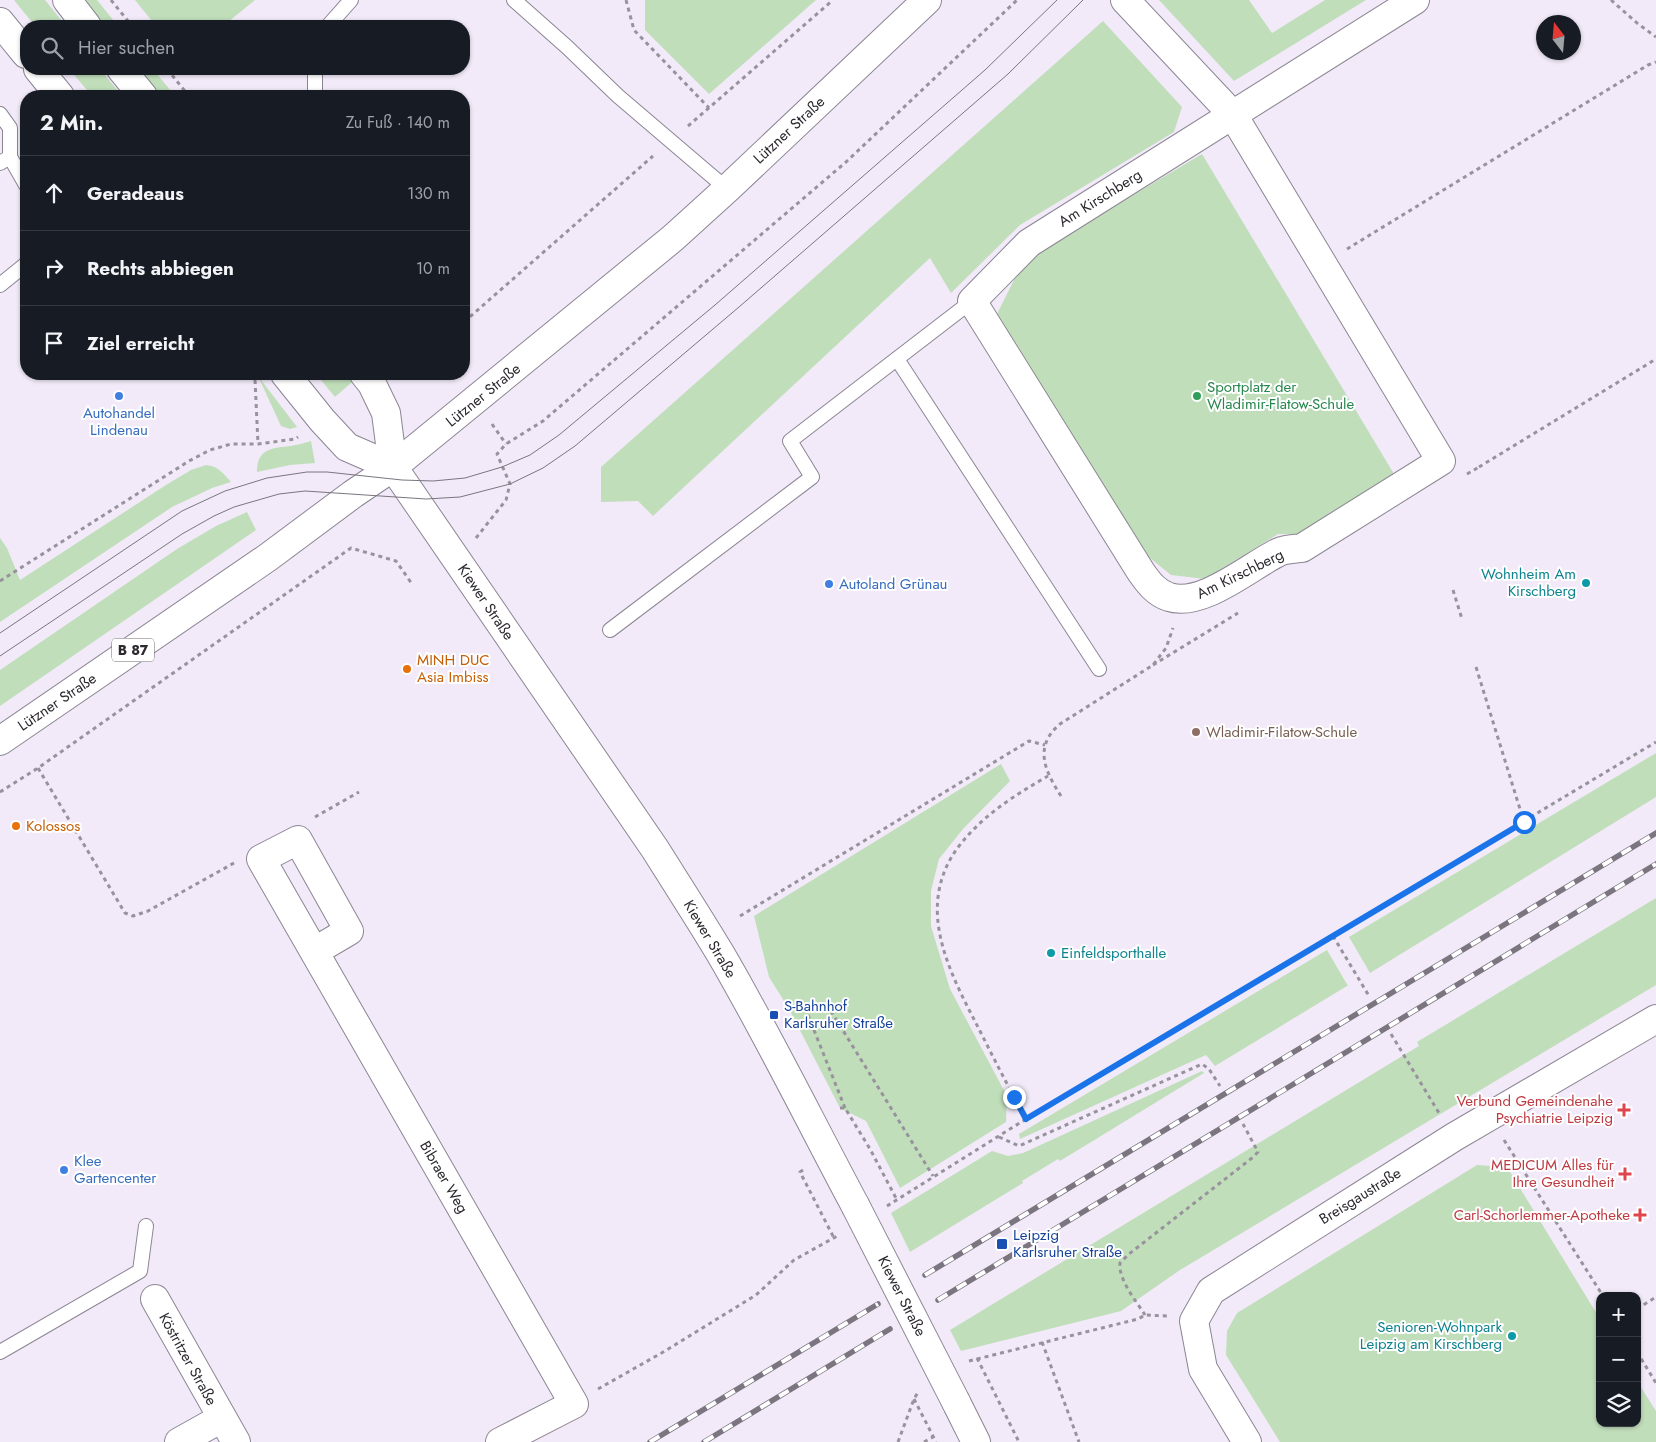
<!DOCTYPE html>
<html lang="de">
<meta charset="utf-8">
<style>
:root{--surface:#171b24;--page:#20242c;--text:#f1f3f6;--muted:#9ea1a6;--line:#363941}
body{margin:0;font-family:Jost,sans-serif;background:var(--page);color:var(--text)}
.controls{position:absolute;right:15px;bottom:15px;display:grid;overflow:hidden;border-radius:10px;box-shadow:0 1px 4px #0004}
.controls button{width:45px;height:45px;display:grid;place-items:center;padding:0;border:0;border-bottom:1px solid var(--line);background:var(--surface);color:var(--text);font:25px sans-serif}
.compass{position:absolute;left:1536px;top:15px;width:45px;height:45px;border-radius:50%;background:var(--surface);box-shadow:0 1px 4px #0004;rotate:344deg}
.stop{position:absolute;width:15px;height:15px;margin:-11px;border:4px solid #1a73e8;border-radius:50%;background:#fff}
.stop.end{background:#1a73e8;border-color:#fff;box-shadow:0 1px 5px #0008}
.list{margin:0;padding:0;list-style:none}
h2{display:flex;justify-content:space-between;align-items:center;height:65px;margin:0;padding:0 20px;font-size:21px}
h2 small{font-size:16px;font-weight:400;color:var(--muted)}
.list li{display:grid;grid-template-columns:32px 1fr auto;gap:15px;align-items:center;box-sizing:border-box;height:75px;padding:0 20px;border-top:1px solid var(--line)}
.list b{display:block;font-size:19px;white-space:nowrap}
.list em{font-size:16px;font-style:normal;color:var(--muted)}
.icon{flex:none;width:28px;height:28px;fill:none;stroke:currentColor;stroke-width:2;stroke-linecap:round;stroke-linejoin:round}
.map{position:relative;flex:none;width:1656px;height:1442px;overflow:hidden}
.search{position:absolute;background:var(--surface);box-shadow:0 1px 4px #0004;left:20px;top:20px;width:450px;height:55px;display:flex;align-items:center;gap:12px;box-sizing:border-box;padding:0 18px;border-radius:20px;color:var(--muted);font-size:19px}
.panel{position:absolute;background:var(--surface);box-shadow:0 1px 4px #0004;left:20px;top:90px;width:450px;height:290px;border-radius:20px}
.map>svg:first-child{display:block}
</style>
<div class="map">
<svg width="1656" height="1442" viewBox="0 0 1656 1442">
<rect width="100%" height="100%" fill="#f2eaf9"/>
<g fill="#c1debb">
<polygon points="14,0 45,0 66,26 35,26"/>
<polygon points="83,0 97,0 118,26 104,26"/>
<polygon points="135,0 255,0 223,26 156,26"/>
<polygon points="645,0 816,0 709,94 645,30"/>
<polygon points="1159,0 1249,0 1272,33 1325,0 1366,0 1234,81"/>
<polygon points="1103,21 1182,107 1174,132 1020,225 951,293 930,258 653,516 638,501 601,502 601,467"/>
<polygon points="69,69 100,69 122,96 92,96"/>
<polygon points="138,69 153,69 175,96 160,96"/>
<polygon points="1202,154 1397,479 1305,534 1278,534 1205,579 1171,575 1140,550 997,314 1024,260"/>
<polygon points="316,374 345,374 352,382 335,397"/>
<polygon points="258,376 297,427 290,429 281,426"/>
<path d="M311 441 315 463 290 465 257 472C257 448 273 448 291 446 297 445 304 443 311 441Z"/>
<path d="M206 465C218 466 223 473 231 482L212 488 172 507 0 622V538L7 548 20 580 166 485 191 470Z"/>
<polygon points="247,512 256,530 0,706 0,670 177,549 216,526"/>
<polygon points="1656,753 1656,797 1370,973 1349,937"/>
<polygon points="1001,764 1010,781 963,829 939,859 931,891 931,926 950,989 1007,1096 1006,1122 900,1188 866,1121 840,1108 789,1009 769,977 754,916"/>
<polygon points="1656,898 1656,985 1180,1270 1121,1311 961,1351 950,1330 1404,1055 1419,1046 1417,1042"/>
<polygon points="1327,950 1348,986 1347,986 1215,1066 1206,1055 1020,1139 1019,1134"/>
<polygon points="1202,1071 1204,1073 1060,1161 1058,1159 1022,1181 1023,1183 910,1252 891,1213 992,1151 1008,1156 1023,1153"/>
<polygon points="1477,1165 1507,1167 1600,1319 1600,1423 1637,1423 1637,1381 1656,1411 1656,1442 1280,1442 1226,1355 1227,1331 1237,1313"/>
</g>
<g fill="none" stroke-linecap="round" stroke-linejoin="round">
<g stroke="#8c8593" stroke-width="16">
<g id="service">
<polyline points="514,0 567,47 618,96 727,189"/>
<polyline points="328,26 351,0"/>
<polyline points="315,69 315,96"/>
<polyline points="0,114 10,128 10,157 0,163"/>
<polyline points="10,157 26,185"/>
<polyline points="0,285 26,264"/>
<polyline points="897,359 1099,669"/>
<polyline points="610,630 812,477 790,441 972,301"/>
<polyline points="0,1352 140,1271 146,1226"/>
</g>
</g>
<g stroke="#8c8593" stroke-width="30">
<g id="minor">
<path d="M1125 0 1233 115 1441 461 1302 548C1295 549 1286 549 1279 552 1250 566 1202 608 1169 597 1156 593 1148 582 1141 572L972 301 1029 243 1415 0"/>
<polyline points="315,951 349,931 298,840 261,859 574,1404 500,1442"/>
<polyline points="155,1299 236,1442"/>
<polyline points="179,1442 222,1418"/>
</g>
</g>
<g stroke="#8c8593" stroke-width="30">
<g id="tertiary">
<path d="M393 467 655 849C677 884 699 918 720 953 768 1035 810 1121 855 1205"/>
<polyline points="956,1402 976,1442"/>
<polyline points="1247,1442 1203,1369 1194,1321 1211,1291 1454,1137 1656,1019"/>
</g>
</g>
<g stroke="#8c8593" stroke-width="30">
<polyline id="secondary" points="393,467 673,238 727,189 927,0"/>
</g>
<g stroke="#8c8593" stroke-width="30">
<g id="primary">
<polyline points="67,0 87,26"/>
<polyline points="0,22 26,54"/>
<polyline points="38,69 60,96"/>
<polyline points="121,69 143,96"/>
<polyline points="285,374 322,420 347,447 393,467"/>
<polyline points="364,374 372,384 386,413 393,467"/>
<polyline points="0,741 267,558 353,494 393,467"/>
</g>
</g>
<g stroke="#98929d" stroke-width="3" stroke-dasharray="4 4" stroke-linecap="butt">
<polyline points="111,0 132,26"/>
<polyline points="626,0 634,30 709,108"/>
<polyline points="1611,0 1637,23 1656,37"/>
<polyline points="167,69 189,96"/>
<polyline points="688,126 833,0"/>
<polyline points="1347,249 1648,65 1656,62"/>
<polyline points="464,322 653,156"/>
<polyline points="255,380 258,444"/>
<polyline points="492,424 506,444"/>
<polyline points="1479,467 1656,359"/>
<polyline points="1467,474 1479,467"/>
<polyline points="476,538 506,500 510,484 497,454 506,444 543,421 846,162 1017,0"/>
<polyline points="0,581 189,461 210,450 231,444 258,444 295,439 298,437"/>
<polyline points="1453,590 1462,619"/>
<polyline points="1153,665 1238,613"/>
<polyline points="1476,667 1524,822"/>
<polyline points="38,768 125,913 133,916 148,911 234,863"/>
<polyline points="0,792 38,768 351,548 396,561 412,584"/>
<path d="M1061 796C1045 771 1033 747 1060 724L1153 665 1166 648 1173 628"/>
<polyline points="315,817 359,792"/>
<polyline points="740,916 1029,741 1045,745"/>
<polyline points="1333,936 1369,996"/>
<polyline points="1391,1034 1439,1113"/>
<polyline points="840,1108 845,1108 870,1149 897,1200"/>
<polyline points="845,1108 806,1010 826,1003 933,1176"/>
<path d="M1026 1119C1010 1090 995 1061 980 1031 950 973 913 907 959 846 983 815 1015 795 1048 776"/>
<polyline points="999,1137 1019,1146 1202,1064 1209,1069 1220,1086"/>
<polyline points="1504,1140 1603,1296"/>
<polyline points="803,1170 800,1172 834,1238"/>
<polyline points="887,1206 1026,1119 1656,742"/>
<polyline points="1637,1309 1656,1297"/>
<path d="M1145 1315C1136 1301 1118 1279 1120 1263L1129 1254 1252 1158 1258 1152 1243 1124"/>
<polyline points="1042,1342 1079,1442"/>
<polyline points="1637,1352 1656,1383"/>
<polyline points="977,1358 1019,1442"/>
<polyline points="969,1361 1138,1319 1145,1315 1167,1316"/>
<polyline points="598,1389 665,1351 756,1295 794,1260 839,1235"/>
<polyline points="914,1399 936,1442"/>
<polyline points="898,1442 914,1399 918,1392"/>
<polyline points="924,1442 933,1437"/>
</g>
<use href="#service" stroke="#fff" stroke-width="14"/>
<use href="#minor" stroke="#fff" stroke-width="28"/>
<use href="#tertiary" stroke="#fff" stroke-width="28"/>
<use href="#secondary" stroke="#fff" stroke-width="28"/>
<use href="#primary" stroke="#fff" stroke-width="28"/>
<g stroke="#7b757f" stroke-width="1">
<polyline points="0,633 182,511 225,491 267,478 307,472 327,472 402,480 433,481 465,478 502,467 530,455 559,435 715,305 985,70 1057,0"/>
<polyline points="0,656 182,534 214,516 234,507 279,494 305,491 426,499 460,497 510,484 543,468 575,446 739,307 1008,74 1083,0"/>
</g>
<g stroke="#7b757f" stroke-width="5.5">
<g id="rail">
<polyline points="925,1275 1656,833"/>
<polyline points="938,1300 1656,864"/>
<polyline points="650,1442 878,1304"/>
<polyline points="704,1442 890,1329"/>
</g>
</g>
<use href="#rail" stroke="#fff" stroke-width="4" stroke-dasharray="11" stroke-linecap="butt"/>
<g stroke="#8c8593" stroke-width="30" stroke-linecap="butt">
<polyline id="tertiary-bridge" points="855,1205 956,1402"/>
</g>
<use href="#tertiary-bridge" stroke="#fff" stroke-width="28"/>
</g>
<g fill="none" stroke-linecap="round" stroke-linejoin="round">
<polyline stroke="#1a73e8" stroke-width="6" points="1014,1097 1026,1119 1524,822"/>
</g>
<g fill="#3f7fe0" stroke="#fff" stroke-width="2">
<circle cx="119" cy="396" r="5"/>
<circle cx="829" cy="584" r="5"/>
<circle cx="64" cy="1170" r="5"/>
</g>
<circle fill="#2e9e5b" stroke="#fff" stroke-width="2" cx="1197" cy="396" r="5"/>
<g fill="#0f9aa8" stroke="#fff" stroke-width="2">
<circle cx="1586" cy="583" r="5"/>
<circle cx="1051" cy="953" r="5"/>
<circle cx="1512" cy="1336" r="5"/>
</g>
<g fill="#e8710a" stroke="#fff" stroke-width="2">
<circle cx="407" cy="669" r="5"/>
<circle cx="16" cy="826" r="5"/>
</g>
<circle fill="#8d6e63" stroke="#fff" stroke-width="2" cx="1196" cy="732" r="5"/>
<g fill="#1a4fb4" stroke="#fff" stroke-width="2">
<rect x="769" y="1010" width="10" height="10" rx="2.5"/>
<rect x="996" y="1238" width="12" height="12" rx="2.5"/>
</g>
<g fill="#e0444e" stroke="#fff" stroke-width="2">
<path d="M1621.5 1102.5h5v5h5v5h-5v5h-5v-5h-5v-5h5z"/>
<path d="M1622.5 1166.5h5v5h5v5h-5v5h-5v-5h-5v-5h5z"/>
<path d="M1637.5 1207.5h5v5h5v5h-5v5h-5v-5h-5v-5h5z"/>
</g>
<g text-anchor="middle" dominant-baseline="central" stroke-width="4" stroke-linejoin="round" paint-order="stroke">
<rect fill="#fff" stroke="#6c696d" stroke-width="1" x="112" y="638.5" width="42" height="23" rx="4"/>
<g font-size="14" font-weight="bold" fill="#2d292f">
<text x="133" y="650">B 87</text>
</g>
<g font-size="15" fill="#2d292f" stroke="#fff">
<text transform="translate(789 130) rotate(-43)">Lützner Straße</text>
<text transform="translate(1100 198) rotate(-32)">Am Kirschberg</text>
<text transform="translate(483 395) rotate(-39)">Lützner Straße</text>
<text transform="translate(1240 574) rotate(-26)">Am Kirschberg</text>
<text transform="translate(486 602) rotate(56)">Kiewer Straße</text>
<text transform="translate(57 702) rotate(-34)">Lützner Straße</text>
<text transform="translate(710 939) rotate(59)">Kiewer Straße</text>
<text transform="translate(444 1177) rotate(60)">Bibraer Weg</text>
<text transform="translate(1360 1196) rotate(-32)">Breisgaustraße</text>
<text transform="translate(902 1296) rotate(63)">Kiewer Straße</text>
<text transform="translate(188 1359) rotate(61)">Köstritzer Straße</text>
</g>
<g font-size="15" fill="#27864d" stroke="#fff" text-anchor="start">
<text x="1207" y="387">Sportplatz der<tspan x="1207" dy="17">Wladimir-Flatow-Schule</tspan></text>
</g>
<g font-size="15" fill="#366cbe" stroke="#fff" text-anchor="start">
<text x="119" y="413" text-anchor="middle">Autohandel<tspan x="119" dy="17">Lindenau</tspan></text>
<text x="839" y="584">Autoland Grünau</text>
<text x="74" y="1161">Klee<tspan x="74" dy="17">Gartencenter</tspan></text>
</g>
<g font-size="15" fill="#0d838f" stroke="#fff" text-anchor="end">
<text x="1576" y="574">Wohnheim Am<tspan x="1576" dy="17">Kirschberg</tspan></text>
<text x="1061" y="953" text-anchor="start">Einfeldsporthalle</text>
<text x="1502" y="1327">Senioren-Wohnpark<tspan x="1502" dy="17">Leipzig am Kirschberg</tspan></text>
</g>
<g font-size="15" fill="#c56008" stroke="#fff" text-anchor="start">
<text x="417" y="660">MINH DUC<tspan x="417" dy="17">Asia Imbiss</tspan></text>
<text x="26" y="826">Kolossos</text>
</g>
<g font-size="15" fill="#785e54" stroke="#fff" text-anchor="start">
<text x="1206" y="732">Wladimir-Filatow-Schule</text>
</g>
<g font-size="15" fill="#164399" stroke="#fff" text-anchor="start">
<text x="784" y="1006">S-Bahnhof<tspan x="784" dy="17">Karlsruher Straße</tspan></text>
<text x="1013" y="1235">Leipzig<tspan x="1013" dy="17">Karlsruher Straße</tspan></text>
</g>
<g font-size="15" fill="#be3a42" stroke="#fff" text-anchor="end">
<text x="1613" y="1101">Verbund Gemeindenahe<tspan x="1613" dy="17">Psychiatrie Leipzig</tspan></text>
<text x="1614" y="1165">MEDICUM Alles für<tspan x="1614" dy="17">Ihre Gesundheit</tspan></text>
<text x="1630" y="1215">Carl-Schorlemmer-Apotheke</text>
</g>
</g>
</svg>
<div class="controls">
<button>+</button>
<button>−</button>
<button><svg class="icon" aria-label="layers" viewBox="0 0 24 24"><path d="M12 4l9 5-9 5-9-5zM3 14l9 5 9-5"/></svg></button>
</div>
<svg class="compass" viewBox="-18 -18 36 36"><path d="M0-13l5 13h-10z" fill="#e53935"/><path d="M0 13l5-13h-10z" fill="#9ea1a6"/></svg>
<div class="stop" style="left:1524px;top:822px"></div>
<div class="stop end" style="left:1014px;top:1097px"></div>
<div class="search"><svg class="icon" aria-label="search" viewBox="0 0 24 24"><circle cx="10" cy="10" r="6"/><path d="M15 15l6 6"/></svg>Hier suchen</div>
<section class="panel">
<h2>2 Min.<small>Zu Fuß · 140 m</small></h2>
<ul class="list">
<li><svg class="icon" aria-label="ahead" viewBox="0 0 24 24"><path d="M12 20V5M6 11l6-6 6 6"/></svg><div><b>Geradeaus</b></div><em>130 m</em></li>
<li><svg class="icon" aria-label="right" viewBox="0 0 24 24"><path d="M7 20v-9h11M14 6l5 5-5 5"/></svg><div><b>Rechts abbiegen</b></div><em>10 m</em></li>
<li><svg class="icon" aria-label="arrive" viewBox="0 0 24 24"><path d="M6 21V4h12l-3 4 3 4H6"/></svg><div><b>Ziel erreicht</b></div></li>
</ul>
</section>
</div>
